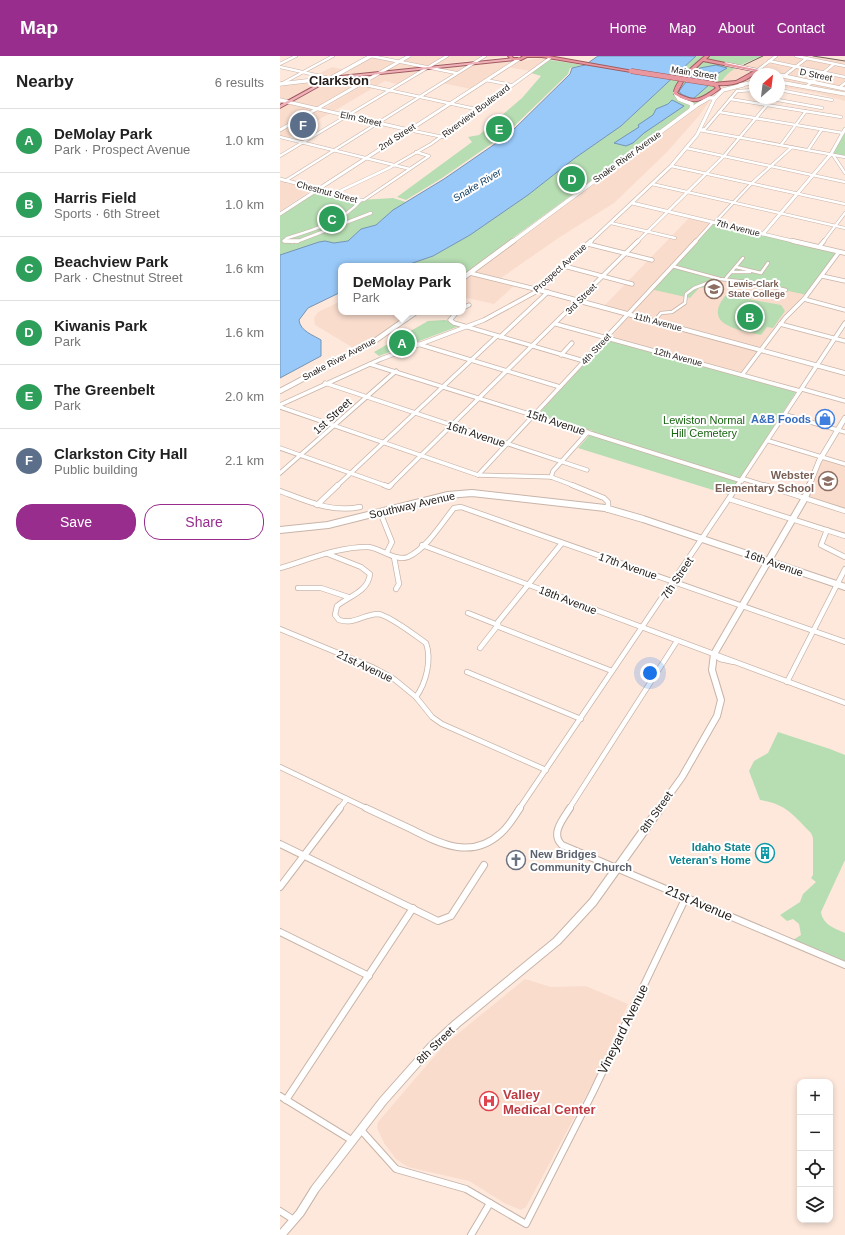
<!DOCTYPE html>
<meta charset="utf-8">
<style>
:root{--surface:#fff;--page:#f6f6f6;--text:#222;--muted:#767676;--line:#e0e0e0;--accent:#982d8e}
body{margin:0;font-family:Helvetica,sans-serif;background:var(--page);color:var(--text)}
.controls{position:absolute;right:12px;bottom:12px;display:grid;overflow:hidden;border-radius:8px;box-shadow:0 2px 6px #0003}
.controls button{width:36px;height:36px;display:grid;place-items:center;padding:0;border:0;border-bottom:1px solid var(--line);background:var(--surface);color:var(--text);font:20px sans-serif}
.compass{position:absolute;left:469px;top:12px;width:36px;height:36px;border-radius:50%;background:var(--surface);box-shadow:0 2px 6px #0003;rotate:28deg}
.you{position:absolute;left:370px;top:617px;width:14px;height:14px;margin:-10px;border:3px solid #fff;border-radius:50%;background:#1a73e8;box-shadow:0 0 0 6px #1a73e833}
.badge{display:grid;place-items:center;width:26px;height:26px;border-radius:50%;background:var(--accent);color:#fff;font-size:13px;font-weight:700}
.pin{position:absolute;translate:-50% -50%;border:2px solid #fff;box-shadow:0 1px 4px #0006}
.popup{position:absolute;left:58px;top:207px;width:128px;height:52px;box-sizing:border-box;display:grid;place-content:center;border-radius:8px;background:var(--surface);filter:drop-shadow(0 1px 3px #0005);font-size:13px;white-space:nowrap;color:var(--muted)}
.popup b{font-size:15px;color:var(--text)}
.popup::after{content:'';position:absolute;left:50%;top:100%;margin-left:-8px;border:8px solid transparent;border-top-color:var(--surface)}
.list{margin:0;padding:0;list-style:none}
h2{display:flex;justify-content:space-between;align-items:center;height:52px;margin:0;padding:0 16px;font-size:17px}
h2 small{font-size:13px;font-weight:400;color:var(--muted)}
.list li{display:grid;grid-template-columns:26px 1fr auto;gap:12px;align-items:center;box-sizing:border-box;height:64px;padding:0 16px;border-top:1px solid var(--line)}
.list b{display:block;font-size:15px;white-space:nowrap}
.list p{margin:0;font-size:13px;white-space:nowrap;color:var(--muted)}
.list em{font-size:13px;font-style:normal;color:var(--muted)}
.actions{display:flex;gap:8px;padding:12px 16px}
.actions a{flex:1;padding:9px 0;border:1px solid var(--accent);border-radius:16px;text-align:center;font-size:14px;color:var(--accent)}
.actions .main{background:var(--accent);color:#fff}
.icon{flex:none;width:22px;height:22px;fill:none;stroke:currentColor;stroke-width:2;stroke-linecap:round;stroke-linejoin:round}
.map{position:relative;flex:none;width:565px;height:1179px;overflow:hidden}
header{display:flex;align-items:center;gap:24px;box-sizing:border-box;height:56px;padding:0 20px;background:var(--accent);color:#fff}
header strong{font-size:19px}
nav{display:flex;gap:22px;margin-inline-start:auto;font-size:14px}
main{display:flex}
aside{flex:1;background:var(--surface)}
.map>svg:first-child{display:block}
</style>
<header>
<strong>Map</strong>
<nav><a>Home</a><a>Map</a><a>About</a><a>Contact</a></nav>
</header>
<main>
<aside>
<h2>Nearby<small>6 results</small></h2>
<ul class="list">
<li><span class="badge" style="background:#2e9e5b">A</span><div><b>DeMolay Park</b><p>Park · Prospect Avenue</p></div><em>1.0 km</em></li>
<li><span class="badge" style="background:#2e9e5b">B</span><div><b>Harris Field</b><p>Sports · 6th Street</p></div><em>1.0 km</em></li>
<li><span class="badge" style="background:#2e9e5b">C</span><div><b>Beachview Park</b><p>Park · Chestnut Street</p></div><em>1.6 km</em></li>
<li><span class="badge" style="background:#2e9e5b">D</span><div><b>Kiwanis Park</b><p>Park</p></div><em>1.6 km</em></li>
<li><span class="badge" style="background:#2e9e5b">E</span><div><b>The Greenbelt</b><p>Park</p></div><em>2.0 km</em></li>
<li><span class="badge" style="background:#5c6f8a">F</span><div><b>Clarkston City Hall</b><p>Public building</p></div><em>2.1 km</em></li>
</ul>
<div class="actions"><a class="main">Save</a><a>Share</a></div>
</aside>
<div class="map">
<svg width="565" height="1179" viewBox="0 0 565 1179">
<rect width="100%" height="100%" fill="#fee8dc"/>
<g fill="#f9dccc">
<polygon points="91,0 119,6 129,0 228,0 155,9 147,10 123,5 120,7 140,11 59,20 38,18 52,11 66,14"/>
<polygon points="264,0 271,0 250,15 226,11 191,33 162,27 176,18 159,13 236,4 243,5 267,1"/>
<polygon points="483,0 516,0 527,2 538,0 565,5 565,45 537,37 499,31 499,18 475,18 475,30 439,29 443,22 454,13"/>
<polygon points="139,15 117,28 105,25 96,30 84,28 100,19"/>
<polygon points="91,20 78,27 67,25 65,26 75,29 37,51 13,46 49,26"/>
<polygon points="43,24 9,44 0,43 0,29"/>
<polygon points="81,30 93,32 54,55 43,53"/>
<polygon points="424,45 429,46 418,61 386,97 334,147 280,181 218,224 235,229 214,248 187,242 183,245 183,216 190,217"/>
<polygon points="9,48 10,48 50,57 7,83 0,81 0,53"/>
<polygon points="0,125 31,133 32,134 0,155"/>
<polygon points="409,162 555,197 515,250 503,261 461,316 331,281 352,257 324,250"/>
<polygon points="61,245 61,256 136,256 77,294 35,269 34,262 38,256"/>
<polygon points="542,401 565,408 565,455 525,442"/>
<polygon points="245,923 271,931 306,930 348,948 315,1023 246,1151 241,1154 226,1148 189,1125 128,1111 116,1103 104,1087 97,1072 98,1066 164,989"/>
</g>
<g fill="#b7ddb2">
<path d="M416 0H483C466 6 445 14 438 32L222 190 190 217 183 216V210H124L153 200 190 179 248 139 295 102 341 70Z"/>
<polygon points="270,4 303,9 290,12 288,18 227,77 162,122 126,144 117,141 192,86 188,81 199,79 242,42 261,20 251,17"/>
<polygon points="565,73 565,101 551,98"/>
<polygon points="38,133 81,144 113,142 126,146 113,154 96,169 81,173 68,185 54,187 45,185 39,186 0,199 0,158"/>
<polygon points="433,166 559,196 527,239 457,224 455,227 439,223 429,234 420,231 410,242 370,233"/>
<path d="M446 239 501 249 505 255 493 272 487 271 481 279C459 274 421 269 446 239Z"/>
<polygon points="165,264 182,269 99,300 94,296 148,265"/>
<polygon points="327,284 516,336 449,439 298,392 313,375 258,358"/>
<path d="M498 676 550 693 565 699V804L541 856C543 869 554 872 565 877V906L513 884 521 879 519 868 513 863 507 865 500 859 520 846 523 838 536 826 531 822 533 819V782L531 777C513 759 506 748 480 744L469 715 474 705 488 697Z"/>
</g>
<g fill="#98c9f9" stroke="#7494b5">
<path d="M318 0H416L341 70 295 102 248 139 190 179 153 200 124 210H61V236L28 252 19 264C20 275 33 279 41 284V300L0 322V199L39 186 45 185 54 187 68 185 81 173 96 169 113 154 164 123 228 79 290 18 292 12 305 9Z"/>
<polygon points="436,9 447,12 437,18 430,28 413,43 401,38 399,35 409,22 420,12"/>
<polygon points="392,44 404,50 364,77 353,87 346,90 334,87 359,71 358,69 373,59 376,53 388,48"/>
</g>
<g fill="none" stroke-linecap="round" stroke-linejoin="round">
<g stroke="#c8b4a8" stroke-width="4">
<g id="pedestrian">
<polyline points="392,210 440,223 476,227 506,234"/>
<polyline points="456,211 481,217 488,207"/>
<polyline points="451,216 470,216"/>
<polyline points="446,222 463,202"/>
<polyline points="376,263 381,257 392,256 405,247 406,238 414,232 438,223"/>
</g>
</g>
<g stroke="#c8b4a8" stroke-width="3.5">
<g id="minor-far3">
<polyline points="91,0 176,17"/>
<polyline points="516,0 565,10"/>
<polyline points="489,5 565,21"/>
<polyline points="0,8 16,0"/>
<polyline points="0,11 49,22"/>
<polyline points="478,14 496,0"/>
<polyline points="504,20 527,2"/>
<polyline points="206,24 231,29"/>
<polyline points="67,25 200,54"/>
<polyline points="1,28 53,0"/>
<polyline points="527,30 554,8"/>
<polyline points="559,32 565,27"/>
<polyline points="499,34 552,44"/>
<polyline points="487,42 542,52"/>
<polyline points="450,43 561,61"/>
<polyline points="439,56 563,77"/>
<polyline points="129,74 163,81"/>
<polyline points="419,74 565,101"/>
<polyline points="421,74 425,73 457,35 475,34"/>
<polyline points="0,81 130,113"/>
<polyline points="501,89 526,55"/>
<polyline points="406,92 565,126"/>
<polyline points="528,94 542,73"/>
<polyline points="553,99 565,117"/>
<polyline points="0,100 167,0"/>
<polyline points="391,110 565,148"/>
<polyline points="5,125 205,0"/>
<polyline points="372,128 565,172"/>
<polyline points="56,137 111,111 151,88 270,2"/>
<polyline points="81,144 84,144 149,100 136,96"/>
<polyline points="435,166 471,128 512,91"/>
<polyline points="331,167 395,182"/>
<path d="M13 186 4 185 7 182C33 174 64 165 81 144L38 133"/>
<polyline points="16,186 91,157"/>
<polyline points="357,186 444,100 487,49"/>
<polyline points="415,186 433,166"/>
<polyline points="543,186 565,157"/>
</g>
</g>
<g stroke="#c8b4a8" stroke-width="5">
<g id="minor-far2">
<polyline points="4,185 18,185"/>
<polyline points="308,188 372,204"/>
<polyline points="539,191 544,185"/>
<polyline points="284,210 352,228"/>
<polyline points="190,217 259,234"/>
<polyline points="542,220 565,225"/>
<polyline points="524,243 565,254"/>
<polyline points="183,252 189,249"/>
<polyline points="177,256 170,264 174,267 304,305"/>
<polyline points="276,268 520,335"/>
<polyline points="500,268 565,285"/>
<polyline points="220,281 268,236"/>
<polyline points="138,288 280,331"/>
<polyline points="281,299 292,287"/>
<polyline points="90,308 462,425"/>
<polyline points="462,319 505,262 524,243 559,196"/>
<polyline points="45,327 307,414"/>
<polyline points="522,333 565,345"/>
<polyline points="0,349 101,303 204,264 259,234"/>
<polyline points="0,351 198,419 271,421"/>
<polyline points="506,359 565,376"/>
<polyline points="489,385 565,408"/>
<polyline points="0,392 107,430"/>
<polyline points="0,417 116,315"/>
<polyline points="198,419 416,185"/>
<polyline points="271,421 295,430"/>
<polyline points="271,421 273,415 308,376"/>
<polyline points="464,423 487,430"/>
<polyline points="57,430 217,280"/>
<polyline points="110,430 358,185"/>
<polyline points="457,430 565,267"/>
</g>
</g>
<g stroke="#c8b4a8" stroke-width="6">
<g id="minor-far1">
<polyline points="104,429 109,431 111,429"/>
<polyline points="292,429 324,442 328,446 328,454"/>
<polyline points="484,429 565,455"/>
<path d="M0 435C27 445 51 457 80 451"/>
<polyline points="449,443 565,480"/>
<polyline points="37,449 58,429"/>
<polyline points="100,456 112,486 107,496"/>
<polyline points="547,474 541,489 565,501"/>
<polyline points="142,489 565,647"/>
<path d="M48 498 81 511 90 518C88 536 69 540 57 550L55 559 59 564C74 569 84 558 98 558 109 559 136 580 146 587 152 604 146 627 136 641"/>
<polyline points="114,501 119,528 116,533"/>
<path d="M0 512C28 504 57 491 87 491 100 491 115 506 128 501 147 492 161 468 174 452L181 451 565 586"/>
<polyline points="18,532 41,532 68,541"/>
<polyline points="188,557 218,569 219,571 332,615"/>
<polyline points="0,573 92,611 114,623 136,641 152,661 162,668 266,714"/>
<polyline points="200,592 218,569 218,566 282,487"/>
<polyline points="434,598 440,603 454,606"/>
<polyline points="187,616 301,663"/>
<polyline points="507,626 565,513"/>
<polyline points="0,711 88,753"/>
<polyline points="59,753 67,743"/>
<polyline points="239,753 458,429"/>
<polyline points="289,753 397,585"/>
</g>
</g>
<g stroke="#c8b4a8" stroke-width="8">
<g id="minor">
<path d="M86 752C101 759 116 766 131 773 160 788 192 804 221 777 229 770 234 761 240 752"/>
<path d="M290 752C283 763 270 778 282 789L565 909"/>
<polyline points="0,788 158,865 171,860 204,809"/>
<polyline points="0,831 60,752"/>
<polyline points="0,876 89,920"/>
<polyline points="0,1040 73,1085"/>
<polyline points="6,1044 133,852"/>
<polyline points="81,1074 116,1113 186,1133 246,1168 313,1036 406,841"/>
<polyline points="0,1155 14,1164"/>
<polyline points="191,1179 210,1147"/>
</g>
</g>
<g stroke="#c8b4a8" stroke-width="4">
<g id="tertiary-far1">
<polyline points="8,46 129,74"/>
<polyline points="0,74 129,0"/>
<polyline points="0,123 38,133"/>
<polyline points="352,147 517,186"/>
<polyline points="0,158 239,3"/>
<polyline points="483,178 551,98 565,73"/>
<polyline points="310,186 391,110 417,79 435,42"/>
</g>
</g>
<g stroke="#c8b4a8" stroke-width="5.5">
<g id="tertiary">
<polyline points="513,185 565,197"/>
<polyline points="259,234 565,317"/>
<polyline points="259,234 311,185"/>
</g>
</g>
<g stroke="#c8b4a8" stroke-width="4.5">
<g id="secondary-far3">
<polyline points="446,8 495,18"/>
<polyline points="499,19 565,33"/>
<polyline points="499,26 565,38"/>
<polyline points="0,28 51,22 91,0"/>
<polyline points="460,29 475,26"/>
<polyline points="395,37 399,43 412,48 411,53"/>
<polyline points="0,44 8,46"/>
<polyline points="232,186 417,49 429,42 435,42 443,34 463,29"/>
</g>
</g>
<g stroke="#c8b4a8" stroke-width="6">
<g id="secondary-far2">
<polyline points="183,222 233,185"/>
<polyline points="0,335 96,284 136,256"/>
<polyline points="529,430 539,405 565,362"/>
</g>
</g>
<g stroke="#c8b4a8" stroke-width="8">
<g id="secondary-far1">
<polyline points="0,474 48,469 168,439 192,437 325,452 363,463 565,531"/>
<polyline points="379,753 402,721 437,660 441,644 432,614 434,598 525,442 530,429"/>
</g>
</g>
<g stroke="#c8b4a8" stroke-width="10">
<polyline id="secondary" points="1,1179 20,1157 35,1133 103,1045 150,992 176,968 277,885 313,846 380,752"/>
</g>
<g stroke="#a05b60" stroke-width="2">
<polygon id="primary" points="234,2 235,4 52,23 0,52 0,49 51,21"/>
</g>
<g stroke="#a05b60" stroke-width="2">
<g id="trunk">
<polygon points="228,0 232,0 233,2 240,2 243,0 269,0 353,15 351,16 262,1 247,1 241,4 232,4"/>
<path d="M425 0H429L426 3 479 14C468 25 454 30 438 29L440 33C422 46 414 50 394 38 393 26 415 8 425 0ZM423 5 474 15 456 25 433 27V29L436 32C421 43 415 47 397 37L404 24Z"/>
</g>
</g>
<use href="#pedestrian" stroke="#fff" stroke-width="2.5"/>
<use href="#minor-far3" stroke="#fff" stroke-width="2.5"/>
<use href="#minor-far2" stroke="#fff" stroke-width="3.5"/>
<use href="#minor-far1" stroke="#fff" stroke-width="4.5"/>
<use href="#minor" stroke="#fff" stroke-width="6"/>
<use href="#tertiary-far1" stroke="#fff" stroke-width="3"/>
<use href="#tertiary" stroke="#fff" stroke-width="4"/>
<use href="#secondary-far3" stroke="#fff" stroke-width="3.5"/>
<use href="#secondary-far2" stroke="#fff" stroke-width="4.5"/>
<use href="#secondary-far1" stroke="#fff" stroke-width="6"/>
<use href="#secondary" stroke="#fff" stroke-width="8"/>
<use href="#primary" fill="#efb2b8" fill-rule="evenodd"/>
<use href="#trunk" fill="#ea98a0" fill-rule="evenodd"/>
<g stroke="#70645d" stroke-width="1">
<polyline points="533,0 565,5"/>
<polyline points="464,9 483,0"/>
</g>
<g stroke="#a05b60" stroke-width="5.5" stroke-linecap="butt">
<polyline id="trunk-bridge" points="351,15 434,28"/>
</g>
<use href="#trunk-bridge" stroke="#ea98a0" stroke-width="4.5"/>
</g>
<defs>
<g id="university-ring" transform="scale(1)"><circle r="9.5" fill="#fff" stroke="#8d6e63" stroke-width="1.5"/><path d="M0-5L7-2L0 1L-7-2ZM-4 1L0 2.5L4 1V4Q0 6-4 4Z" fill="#8d6e63"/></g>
<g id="shop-ring" transform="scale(1)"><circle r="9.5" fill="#fff" stroke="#3f7fe0" stroke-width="1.5"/><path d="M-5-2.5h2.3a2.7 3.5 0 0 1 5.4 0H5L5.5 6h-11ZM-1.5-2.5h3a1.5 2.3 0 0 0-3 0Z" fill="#3f7fe0"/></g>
<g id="school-ring" transform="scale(1)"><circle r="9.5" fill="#fff" stroke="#8d6e63" stroke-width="1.5"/><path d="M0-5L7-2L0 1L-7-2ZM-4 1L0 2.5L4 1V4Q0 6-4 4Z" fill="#8d6e63"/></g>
<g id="building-ring" transform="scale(1)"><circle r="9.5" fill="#fff" stroke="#0f9aa8" stroke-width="1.5"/><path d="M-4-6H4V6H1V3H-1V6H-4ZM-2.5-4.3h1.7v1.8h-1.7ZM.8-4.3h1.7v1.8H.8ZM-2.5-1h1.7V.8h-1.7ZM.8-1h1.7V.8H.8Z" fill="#0f9aa8"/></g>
<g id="church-ring" transform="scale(1)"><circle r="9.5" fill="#fff" stroke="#6b7280" stroke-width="1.5"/><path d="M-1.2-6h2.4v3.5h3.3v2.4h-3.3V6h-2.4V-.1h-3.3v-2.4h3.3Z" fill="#6b7280"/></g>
<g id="hospital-ring" transform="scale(1)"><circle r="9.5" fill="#fff" stroke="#e0444e" stroke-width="1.5"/><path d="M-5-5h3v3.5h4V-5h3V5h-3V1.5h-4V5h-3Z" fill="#e0444e"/></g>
</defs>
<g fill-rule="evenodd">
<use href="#university-ring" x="434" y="233"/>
<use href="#shop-ring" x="545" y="363"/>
<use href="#school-ring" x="548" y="425"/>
<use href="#building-ring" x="485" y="797"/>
<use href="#church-ring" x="236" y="804"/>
<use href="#hospital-ring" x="209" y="1045"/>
</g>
<g text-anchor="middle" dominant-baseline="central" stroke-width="4" stroke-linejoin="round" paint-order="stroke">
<g font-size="9" fill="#211a16" stroke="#fff">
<text transform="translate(414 17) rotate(9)">Main Street</text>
<text transform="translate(536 19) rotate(12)">D Street</text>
<text transform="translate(196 55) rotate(-37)">Riverview Boulevard</text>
<text transform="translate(81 63) rotate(13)">Elm Street</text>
<text transform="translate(117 81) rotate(-33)">2nd Street</text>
<text transform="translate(347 101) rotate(-36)">Snake River Avenue</text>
<text transform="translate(47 136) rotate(15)">Chestnut Street</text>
<text transform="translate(458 172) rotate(14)">7th Avenue</text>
<text transform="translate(280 212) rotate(-42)">Prospect Avenue</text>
<text transform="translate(301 243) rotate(-45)">3rd Street</text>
<text transform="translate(378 266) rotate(15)">11th Avenue</text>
<text transform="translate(316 293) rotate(-47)">4th Street</text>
<text transform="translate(398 301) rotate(15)">12th Avenue</text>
<text transform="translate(59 303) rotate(-28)">Snake River Avenue</text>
</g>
<g font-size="9" font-weight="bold" fill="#785e54" stroke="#fff" text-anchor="start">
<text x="448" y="228">Lewis-Clark<tspan x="448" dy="10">State College</tspan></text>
</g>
<g font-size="10" font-style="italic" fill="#123f66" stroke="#fff">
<text transform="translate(197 129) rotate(-31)">Snake River</text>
</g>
<g font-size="11" fill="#211a16" stroke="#fff">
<text transform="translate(52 360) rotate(-42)">1st Street</text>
<text transform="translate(276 366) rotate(18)">15th Avenue</text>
<text transform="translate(196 378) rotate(18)">16th Avenue</text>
<text transform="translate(132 449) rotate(-13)">Southway Avenue</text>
<text transform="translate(494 507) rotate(19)">16th Avenue</text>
<text transform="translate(348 510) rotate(19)">17th Avenue</text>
<text transform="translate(397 522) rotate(-56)">7th Street</text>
<text transform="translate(288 544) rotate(21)">18th Avenue</text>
<text transform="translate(85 610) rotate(25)">21st Avenue</text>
<text transform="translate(376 756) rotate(-55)">8th Street</text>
<text transform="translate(155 989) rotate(-44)">8th Street</text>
</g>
<g font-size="11" font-weight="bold" fill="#366cbe" stroke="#fff" text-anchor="end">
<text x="531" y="363">A&amp;B Foods</text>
</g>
<g font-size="11" fill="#196612" stroke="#fff">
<text x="424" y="364">Lewiston Normal<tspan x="424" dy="13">Hill Cemetery</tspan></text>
</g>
<g font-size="11" font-weight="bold" fill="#785e54" stroke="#fff" text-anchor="end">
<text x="534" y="419">Webster<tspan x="534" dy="13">Elementary School</tspan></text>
</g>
<g font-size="11" font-weight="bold" fill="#0d838f" stroke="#fff" text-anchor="end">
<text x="471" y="791">Idaho State<tspan x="471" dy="13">Veteran's Home</tspan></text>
</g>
<g font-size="11" font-weight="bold" fill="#5b616d" stroke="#fff" text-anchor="start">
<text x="250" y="798">New Bridges<tspan x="250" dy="13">Community Church</tspan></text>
</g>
<g font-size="13" font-weight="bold" fill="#211a16" stroke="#fff">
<text x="59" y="24">Clarkston</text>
</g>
<g font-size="13" fill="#211a16" stroke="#fff">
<text transform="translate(419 847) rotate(23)">21st Avenue</text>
<text transform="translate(343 973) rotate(-64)">Vineyard Avenue</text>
</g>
<g font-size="13" font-weight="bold" fill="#be3a42" stroke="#fff" text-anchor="start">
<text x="223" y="1038">Valley<tspan x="223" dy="15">Medical Center</tspan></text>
</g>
</g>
</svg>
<div class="controls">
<button>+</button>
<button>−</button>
<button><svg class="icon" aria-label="locate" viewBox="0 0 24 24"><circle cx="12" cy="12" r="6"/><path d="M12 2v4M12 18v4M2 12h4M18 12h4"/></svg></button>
<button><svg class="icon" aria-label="layers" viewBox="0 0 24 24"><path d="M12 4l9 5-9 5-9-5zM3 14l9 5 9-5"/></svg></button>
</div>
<svg class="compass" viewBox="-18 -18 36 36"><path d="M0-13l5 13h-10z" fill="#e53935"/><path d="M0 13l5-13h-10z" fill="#767676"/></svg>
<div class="you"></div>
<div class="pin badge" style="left:122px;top:287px;background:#2e9e5b">A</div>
<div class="popup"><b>DeMolay Park</b>Park</div>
<div class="pin badge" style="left:470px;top:261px;background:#2e9e5b">B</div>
<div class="pin badge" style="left:52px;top:163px;background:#2e9e5b">C</div>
<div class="pin badge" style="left:292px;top:123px;background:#2e9e5b">D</div>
<div class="pin badge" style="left:219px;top:73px;background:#2e9e5b">E</div>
<div class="pin badge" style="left:23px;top:69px;background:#5c6f8a">F</div>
</div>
</main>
